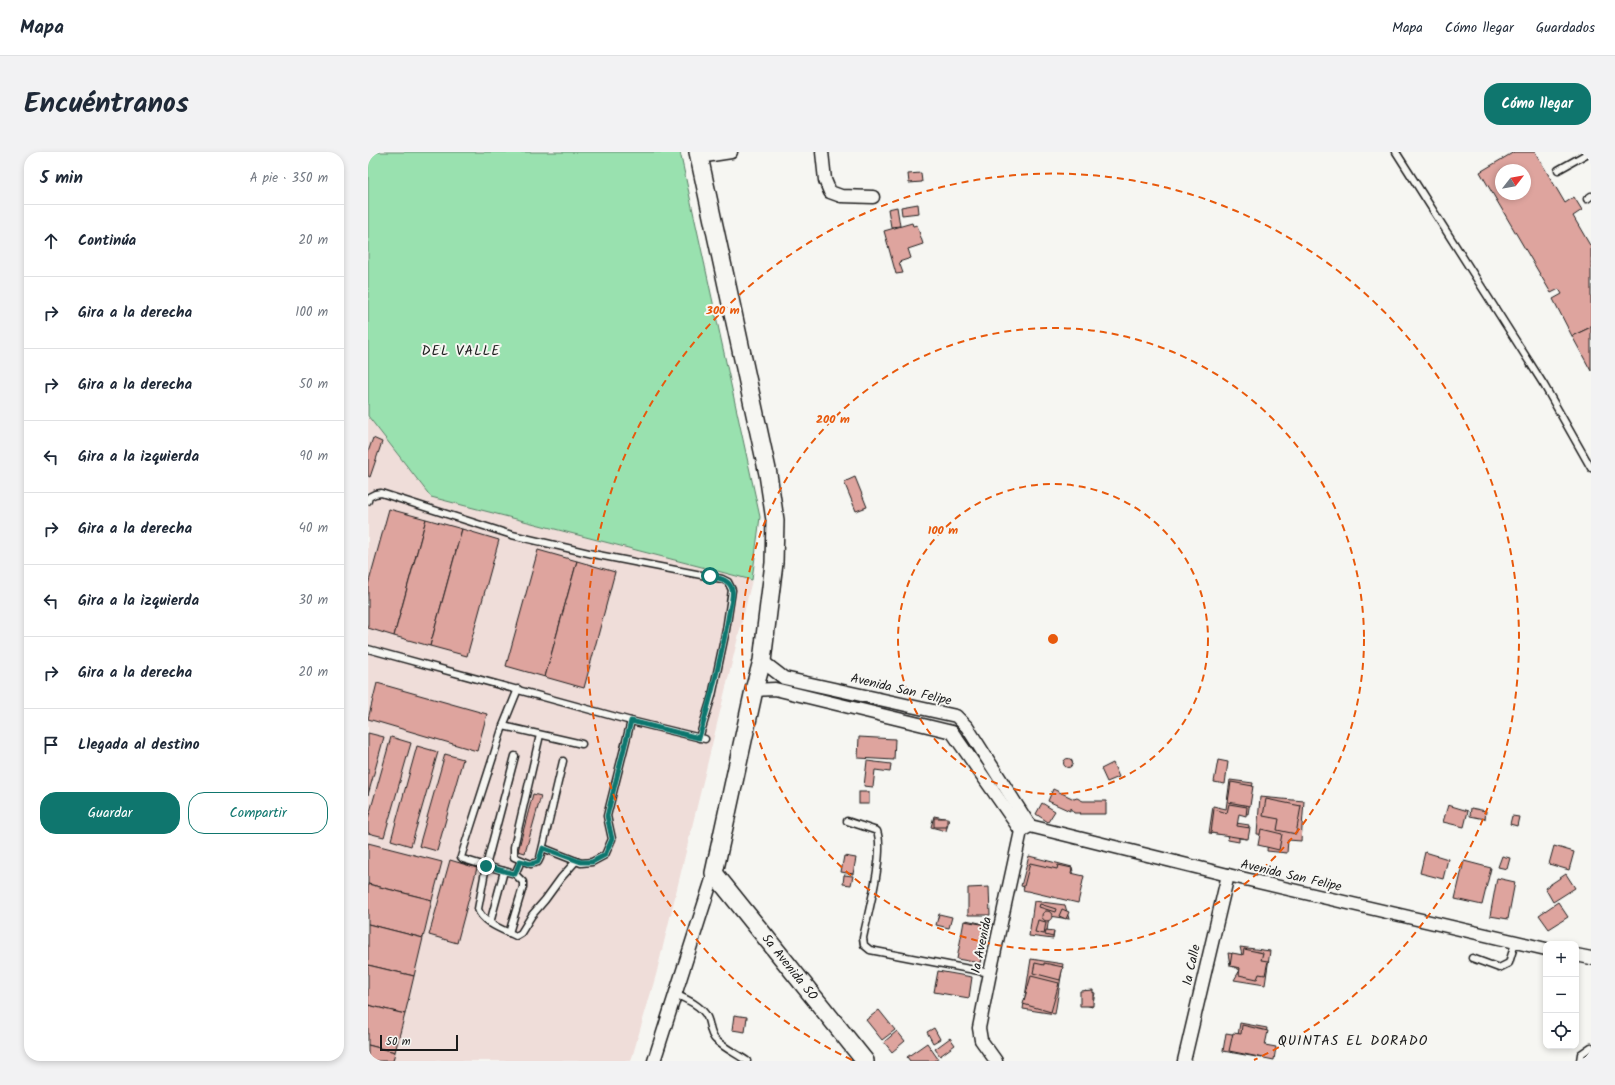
<!DOCTYPE html>
<html lang="es">
<meta charset="utf-8">
<style>
:root{--surface:#fff;--page:#f2f2f3;--text:#1f2937;--muted:#747a83;--line:#e0e1e3;--accent:#0f766e}
body{margin:0;font-family:Kalam,sans-serif;background:var(--page);color:var(--text)}
.controls{position:absolute;right:12px;bottom:12px;display:grid;overflow:hidden;border-radius:8px;box-shadow:0 2px 6px #0003}
.controls button{width:36px;height:36px;display:grid;place-items:center;padding:0;border:0;border-bottom:1px solid var(--line);background:var(--surface);color:var(--text);font:20px sans-serif}
.compass{position:absolute;left:1127px;top:12px;width:36px;height:36px;border-radius:50%;background:var(--surface);box-shadow:0 2px 6px #0003;rotate:59deg}
.scale{position:absolute;left:12px;bottom:10px;width:78px;box-sizing:border-box;padding-left:4px;border:2px solid #1c1c1c;border-top:0;font-size:11px;line-height:14px;white-space:nowrap;color:#1c1c1c;-webkit-text-stroke:3px #f6f6f2;paint-order:stroke}
.stop{position:absolute;width:12px;height:12px;margin:-9px;border:3px solid #0f766e;border-radius:50%;background:#fff}
.stop.end{background:#0f766e;border-color:#fff;box-shadow:0 1px 4px #0008}
.list{margin:0;padding:0;list-style:none}
h2{display:flex;justify-content:space-between;align-items:center;height:52px;margin:0;padding:0 16px;font-size:17px}
h2 small{font-size:13px;font-weight:400;color:var(--muted)}
.list li{display:grid;grid-template-columns:26px 1fr auto;gap:12px;align-items:center;box-sizing:border-box;height:72px;padding:0 16px;border-top:1px solid var(--line)}
.list b{display:block;font-size:15px;white-space:nowrap}
.list em{font-size:13px;font-style:normal;color:var(--muted)}
.actions{display:flex;gap:8px;padding:12px 16px}
.actions a{flex:1;padding:9px 0;border:1px solid var(--accent);border-radius:16px;text-align:center;font-size:14px;color:var(--accent)}
.actions .main{background:var(--accent);color:#fff}
.icon{flex:none;width:22px;height:22px;fill:none;stroke:currentColor;stroke-width:2;stroke-linecap:round;stroke-linejoin:round}
.map{position:relative;flex:none;width:1223px;height:909px;overflow:hidden;border-radius:16px}
header{display:flex;align-items:center;gap:24px;box-sizing:border-box;height:56px;padding:0 20px;background:var(--surface);border-bottom:1px solid var(--line)}
header strong{font-size:19px}
nav{display:flex;gap:22px;margin-inline-start:auto;font-size:14px}
.intro{display:flex;align-items:center;justify-content:space-between;box-sizing:border-box;height:96px;padding:0 24px}
h1{margin:0;font-size:28px}
.button{padding:10px 18px;border-radius:16px;background:var(--accent);color:#fff;font-size:14px;font-weight:700}
main{display:flex;gap:24px;padding:0 24px}
aside{flex:1;background:var(--surface);border-radius:16px;box-shadow:0 2px 6px #0003}
.map>svg:first-child{display:block}
</style>
<header>
<strong>Mapa</strong>
<nav><a>Mapa</a><a>Cómo llegar</a><a>Guardados</a></nav>
</header>
<div class="intro"><h1>Encuéntranos</h1><a class="button">Cómo llegar</a></div>
<main>
<aside>
<h2>5 min<small>A pie · 350 m</small></h2>
<ul class="list">
<li><svg class="icon" aria-label="ahead" viewBox="0 0 24 24"><path d="M12 20V5M6 11l6-6 6 6"/></svg><div><b>Continúa</b></div><em>20 m</em></li>
<li><svg class="icon" aria-label="right" viewBox="0 0 24 24"><path d="M7 20v-9h11M14 6l5 5-5 5"/></svg><div><b>Gira a la derecha</b></div><em>100 m</em></li>
<li><svg class="icon" aria-label="right" viewBox="0 0 24 24"><path d="M7 20v-9h11M14 6l5 5-5 5"/></svg><div><b>Gira a la derecha</b></div><em>50 m</em></li>
<li><svg class="icon" aria-label="left" viewBox="0 0 24 24"><path d="M17 20v-9H6M10 6l-5 5 5 5"/></svg><div><b>Gira a la izquierda</b></div><em>90 m</em></li>
<li><svg class="icon" aria-label="right" viewBox="0 0 24 24"><path d="M7 20v-9h11M14 6l5 5-5 5"/></svg><div><b>Gira a la derecha</b></div><em>40 m</em></li>
<li><svg class="icon" aria-label="left" viewBox="0 0 24 24"><path d="M17 20v-9H6M10 6l-5 5 5 5"/></svg><div><b>Gira a la izquierda</b></div><em>30 m</em></li>
<li><svg class="icon" aria-label="right" viewBox="0 0 24 24"><path d="M7 20v-9h11M14 6l5 5-5 5"/></svg><div><b>Gira a la derecha</b></div><em>20 m</em></li>
<li><svg class="icon" aria-label="arrive" viewBox="0 0 24 24"><path d="M6 21V4h12l-3 4 3 4H6"/></svg><div><b>Llegada al destino</b></div></li>
</ul>
<div class="actions"><a class="main">Guardar</a><a>Compartir</a></div>
</aside>
<div class="map">
<svg width="1223" height="909" viewBox="0 0 1223 909">
<rect width="100%" height="100%" fill="#f6f6f2"/>
<filter id="ink" filterUnits="userSpaceOnUse"><feTurbulence type="fractalNoise" baseFrequency=".025" numOctaves="2"/><feDisplacementMap in="SourceGraphic" scale="8" xChannelSelector="R" yChannelSelector="G"/><feConvolveMatrix kernelMatrix="1 2 1 2 8 2 1 2 1" color-interpolation-filters="sRGB"/></filter>
<g filter="url(#ink)">
<polygon fill="#efddd9" points="0,264 63,345 384,428 288,823 263,909 0,909"/>
<polygon fill="#99e1af" stroke="#5a7e66" points="0,0 312,0 392,365 384,428 63,345 0,264"/>
<g fill="#dea49e" stroke="#1c1c1c" fill-rule="evenodd">
<path d="M1146 0H1167L1197 51 1206 45 1214 58 1205 64 1223 95V175L1204 184 1185 147 1194 142 1191 137 1183 141 1112 20ZM1133 18H1157V42H1133Z"/>
<polygon points="553,21 554,30 541,31 540,22"/>
<polygon points="550,52 551,61 534,63 533,55"/>
<polygon points="529,55 532,74 523,75 520,57"/>
<polygon points="544,71 545,74 549,73 555,92 540,97 543,106 531,110 535,121 528,122 516,79"/>
<polygon points="1223,175 1223,219 1204,184"/>
<polygon points="5,286 14,290 2,325 0,324 0,300"/>
<polygon points="487,325 499,355 488,359 476,330"/>
<polygon points="21,357 58,367 26,484 0,476 0,433"/>
<polygon points="58,367 94,377 62,494 26,484"/>
<polygon points="94,377 131,388 99,504 62,494"/>
<polygon points="170,398 209,409 177,525 138,514"/>
<polygon points="209,409 247,420 216,536 177,525"/>
<polygon points="9,531 119,562 109,599 0,567"/>
<polygon points="0,581 16,585 0,643"/>
<polygon points="23,585 43,591 16,685 0,681 0,667"/>
<polygon points="491,585 527,587 526,608 490,606"/>
<polygon points="49,594 70,600 43,694 23,688"/>
<polygon points="77,602 95,607 69,699 51,694"/>
<circle cx="700" cy="611" r="4.5"/>
<polygon points="850,608 860,610 857,632 846,630"/>
<polygon points="499,609 523,612 522,620 507,618 505,635 496,634"/>
<polygon points="745,611 751,625 739,630 733,617"/>
<polygon points="862,628 885,631 880,662 870,660 868,671 881,673 879,687 871,686 871,690 860,688 859,683 841,681 845,654 858,657"/>
<polygon points="863,630 885,634 882,654 860,650"/>
<polygon points="685,637 706,647 709,646 715,649 738,649 738,662 711,662 713,661 706,661 702,656 702,659 680,649"/>
<rect x="491" y="640" width="10" height="12"/>
<polygon points="165,642 173,644 157,701 150,699"/>
<polygon points="892,645 936,649 933,689 920,688 919,701 899,699 900,683 889,682"/>
<polygon points="898,647 933,654 928,682 909,678 911,667 895,664"/>
<polygon points="674,651 687,659 680,670 668,662"/>
<polygon points="861,652 879,655 878,664 871,662 869,674 882,676 880,687 843,681 846,657 859,661"/>
<polygon points="1080,653 1100,659 1096,675 1075,670"/>
<polygon points="1103,656 1118,659 1117,667 1102,664"/>
<polygon points="566,664 581,667 578,679 563,675"/>
<polygon points="1144,664 1151,665 1149,674 1142,672"/>
<rect x="566" y="666" width="13" height="9"/>
<polygon points="893,677 914,682 911,698 890,693"/>
<polygon points="0,691 74,710 64,748 0,732"/>
<polygon points="1186,694 1206,700 1201,718 1181,712"/>
<polygon points="1057,700 1080,707 1075,727 1052,721"/>
<polygon points="476,704 488,706 485,722 473,720"/>
<polygon points="661,704 704,715 706,724 712,726 706,748 653,734"/>
<polygon points="1134,704 1142,706 1139,717 1130,715"/>
<polygon points="82,708 109,716 89,791 61,783"/>
<polygon points="1096,709 1123,716 1114,753 1087,747"/>
<polygon points="662,711 689,717 690,713 704,716 703,721 716,724 710,751 655,738"/>
<polygon points="1198,722 1207,736 1185,750 1177,736"/>
<polygon points="476,723 485,724 483,733 475,732"/>
<polygon points="1129,726 1147,730 1140,767 1122,764"/>
<polygon points="0,732 64,748 55,786 0,772"/>
<polygon points="621,735 622,763 600,763 600,736"/>
<polygon points="666,749 697,753 701,767 681,764 679,779 686,780 685,787 661,784"/>
<polygon points="1190,750 1200,765 1181,777 1171,763"/>
<polygon points="672,752 688,757 687,760 671,755"/>
<polygon points="694,757 701,760 698,767 691,764"/>
<circle cx="679" cy="764" r="5"/>
<polygon points="571,762 584,765 581,776 568,773"/>
<polygon points="598,768 621,773 612,810 595,806 598,794 595,793 598,778 596,777"/>
<polygon points="670,768 678,770 676,782 667,780"/>
<polygon points="596,769 619,773 612,811 589,807"/>
<polygon points="0,772 55,786 46,824 0,813"/>
<polygon points="678,778 686,779 685,785 677,783"/>
<polygon points="872,795 902,799 897,833 866,828 872,818 862,813 860,801 874,803"/>
<polygon points="876,797 895,801 893,808 900,809 897,823 891,822 889,827 871,823 872,816 862,814 864,801 875,803"/>
<polygon points="663,807 695,812 687,862 655,857"/>
<polygon points="667,811 676,813 676,811 695,815 692,828 665,821"/>
<polygon points="0,813 46,824 37,862 0,853"/>
<polygon points="570,819 604,825 601,846 566,840"/>
<polygon points="663,824 691,831 683,860 655,852"/>
<polygon points="717,838 727,841 724,855 714,852"/>
<polygon points="725,838 725,854 712,854 712,839"/>
<polygon points="0,853 37,862 27,900 0,893"/>
<polygon points="511,858 527,878 514,888 498,868"/>
<polygon points="366,863 379,865 377,880 364,878"/>
<polygon points="872,871 899,876 894,906 855,899 858,881 870,883"/>
<polygon points="874,873 900,879 897,893 908,895 906,908 861,899 865,881 873,882"/>
<polygon points="566,876 572,887 565,891 559,880"/>
<polygon points="529,879 537,889 524,900 516,890"/>
<polygon points="582,886 587,893 572,904 567,897"/>
<polygon points="559,891 570,907 566,909 542,909 539,905"/>
<polygon points="0,893 27,900 25,909 0,909"/>
</g>
<g fill="none" stroke-linecap="round" stroke-linejoin="round">
<g stroke="#1c1c1c" stroke-width="9">
<g id="lane">
<polyline points="1028,0 1176,233 1223,316"/>
<polyline points="1190,18 1222,0"/>
<polyline points="1219,47 1223,44"/>
<polyline points="0,349 1,345 7,342 13,341 144,383 225,402 354,427 360,430 364,438 358,478 344,544 331,586"/>
<polyline points="0,497 263,569 337,587"/>
<polyline points="135,574 214,592"/>
<polyline points="172,583 146,695 146,705 163,712 170,710 172,706 195,609"/>
<polyline points="147,604 118,714 95,707 93,705 135,574 150,537"/>
<path d="M479 669 509 679C517 701 500 761 495 786L496 793 502 798 622 821"/>
<polyline points="175,696 213,711 224,710 237,703 244,687 239,664 263,569"/>
<path d="M153 709 147 722 118 714 110 757C114 771 136 778 148 784L153 781 164 763 177 748 193 726 208 709"/>
<polyline points="122,771 136,719"/>
<polyline points="141,781 155,735 155,730 147,722"/>
<polyline points="1104,806 1131,816 1141,811 1147,791"/>
<path d="M307 842C318 847 334 854 339 865 343 873 341 882 348 888 356 896 369 902 379 909"/>
<polyline points="1212,909 1213,902 1223,895"/>
</g>
</g>
<g stroke="#1c1c1c" stroke-width="15">
<g id="street">
<polyline points="454,0 457,28 462,40 473,44 505,45"/>
<polyline points="331,5 363,0"/>
<polyline points="394,509 416,526 588,564 599,575 662,674"/>
<polyline points="386,538 407,537 584,580 653,679"/>
<polyline points="653,679 662,674 860,723 1178,797"/>
<polyline points="1208,803 1223,806"/>
<polyline points="286,909 346,721"/>
<polyline points="628,909 613,888 611,876 622,821 653,679"/>
<polyline points="816,909 860,723"/>
</g>
</g>
<g stroke="#1c1c1c" stroke-width="20">
<g id="secondary">
<path id="s1" d="M330 0 400 322 407 368 406 411 394 509 386 538 346 721 497 909"/>
</g>
</g>
<use href="#lane" stroke="#f6f6f2" stroke-width="6"/>
<use href="#street" stroke="#f6f6f2" stroke-width="12"/>
<use href="#secondary" stroke="#f6f6f2" stroke-width="17"/>
</g>
</g>
<g fill="none" stroke-linecap="round" stroke-linejoin="round" filter="url(#ink)">
<path stroke="#0f766e" stroke-width="5" d="M118 714 147 722 152 709 163 712 170 710 175 696 213 710H224L237 703 244 687 239 664 263 569 331 586C343 545 354 503 361 461 362 455 366 443 364 437 361 427 350 426 342 424"/>
</g>
<g fill="none" stroke="#e8590c" stroke-width="2" stroke-dasharray="7 5">
<circle cx="685" cy="487" r="155"/>
<circle cx="685" cy="487" r="311"/>
<path d="M484 908A466 466 0 1 1 886 908"/>
</g>
<g text-anchor="middle" dominant-baseline="central" stroke-width="4" stroke-linejoin="round" paint-order="stroke">
<g font-size="13" fill="#1c1c1c" stroke="#f6f6f2">
<text transform="translate(533 538) rotate(13)">Avenida San Felipe</text>
<text transform="translate(923 724) rotate(13)">Avenida San Felipe</text>
<text transform="translate(614 793) rotate(-78)">1a Avenida</text>
<text transform="translate(824 813) rotate(-77)">1a Calle</text>
<text stroke="none"><textPath href="#s1" startOffset="856">5a Avenida SO</textPath></text>
</g>
<g font-size="14" letter-spacing="1" fill="#1c1c1c" stroke="#f6f6f2">
<text x="93" y="199">DEL VALLE</text>
<text x="985" y="889">QUINTAS EL DORADO</text>
</g>
</g>
<circle cx="685" cy="487" r="6" fill="#e8590c" stroke="#f6f6f2" stroke-width="2"/>
<g font-size="12" text-anchor="middle" font-weight="bold" fill="#e8590c" stroke="#f6f6f2" stroke-width="4" stroke-linejoin="round" paint-order="stroke">
<text x="355" y="162">300 m</text>
<text x="465" y="271">200 m</text>
<text x="575" y="382">100 m</text>
</g>
</svg>
<div class="controls">
<button>+</button>
<button>−</button>
<button><svg class="icon" aria-label="locate" viewBox="0 0 24 24"><circle cx="12" cy="12" r="6"/><path d="M12 2v4M12 18v4M2 12h4M18 12h4"/></svg></button>
</div>
<svg class="compass" viewBox="-18 -18 36 36"><path d="M0-13l5 13h-10z" fill="#e53935"/><path d="M0 13l5-13h-10z" fill="#747a83"/></svg>
<div class="scale">50 m</div>
<div class="stop" style="left:342px;top:424px"></div>
<div class="stop end" style="left:118px;top:714px"></div>
</div>
</main>
